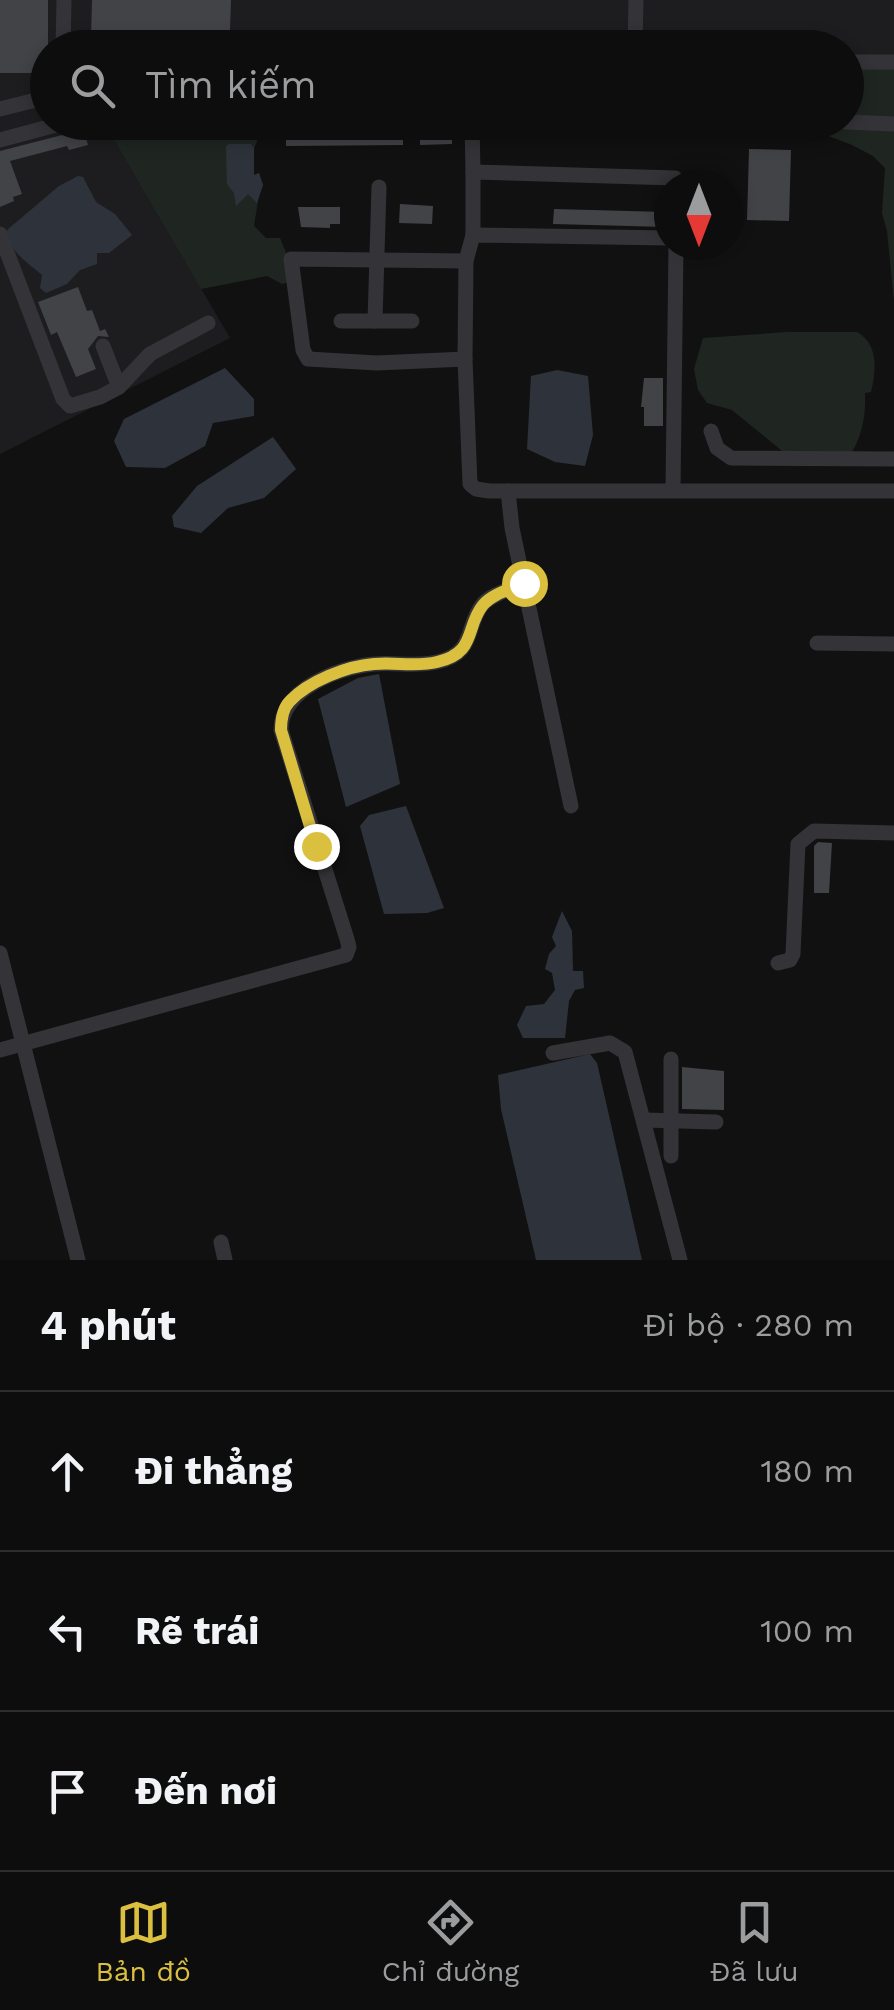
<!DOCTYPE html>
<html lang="vi">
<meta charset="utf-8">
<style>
:root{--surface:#0d0d0e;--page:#1b1b1c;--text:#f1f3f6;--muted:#9a9c9e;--line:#2d2d2e;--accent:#dbc03f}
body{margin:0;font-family:"Work Sans",sans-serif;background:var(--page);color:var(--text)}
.compass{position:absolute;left:654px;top:170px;width:90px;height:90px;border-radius:50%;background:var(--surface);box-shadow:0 5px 15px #0003;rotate:180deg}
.stop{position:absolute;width:30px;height:30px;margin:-22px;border:8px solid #dbc03f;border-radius:50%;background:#fff}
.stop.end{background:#dbc03f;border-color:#fff;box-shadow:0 2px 10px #0008}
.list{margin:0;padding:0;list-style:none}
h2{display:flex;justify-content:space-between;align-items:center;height:130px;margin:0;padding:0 40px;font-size:42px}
h2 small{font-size:32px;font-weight:400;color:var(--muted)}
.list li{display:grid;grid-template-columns:65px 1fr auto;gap:30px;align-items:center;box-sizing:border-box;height:160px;padding:0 40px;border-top:2px solid var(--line)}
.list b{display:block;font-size:38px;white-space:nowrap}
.list em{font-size:32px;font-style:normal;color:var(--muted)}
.icon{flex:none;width:55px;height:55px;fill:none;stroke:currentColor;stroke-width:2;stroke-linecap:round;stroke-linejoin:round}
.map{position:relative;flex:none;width:894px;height:1260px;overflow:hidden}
.search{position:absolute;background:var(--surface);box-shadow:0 5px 15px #0003;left:30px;right:30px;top:30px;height:110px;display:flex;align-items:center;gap:25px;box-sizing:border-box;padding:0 35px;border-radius:55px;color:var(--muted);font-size:38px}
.sheet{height:610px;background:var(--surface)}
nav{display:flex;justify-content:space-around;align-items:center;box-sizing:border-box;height:140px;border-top:2px solid var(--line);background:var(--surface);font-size:28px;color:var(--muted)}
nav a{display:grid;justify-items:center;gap:5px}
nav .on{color:var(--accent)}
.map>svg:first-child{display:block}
</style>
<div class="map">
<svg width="894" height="1260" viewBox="0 0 894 1260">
<rect width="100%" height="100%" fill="#111112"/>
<g fill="#1d1d1f">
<polygon points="0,0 894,0 894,56 847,56 846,48 48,48 47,91 0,102"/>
<polygon points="47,103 48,122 104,123 230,338 0,454 0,115"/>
</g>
<g fill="#1f2621">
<polygon points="847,67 894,68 894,122 847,120"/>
<polygon points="104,123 264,123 254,149 254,175 259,173 263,185 260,188 254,226 266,238 280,238 289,260 292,281 282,284 267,276 201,289"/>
<polygon points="808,123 894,127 894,301 887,231 882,213 885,168 873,156 852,145 813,130"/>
<path d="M787 332H857C879 344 876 371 871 392L865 393C866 416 862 439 848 458L792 459 732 410 707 403 698 390 694 369 703 338Z"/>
</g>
<g fill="#2e333b">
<polygon points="229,144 251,144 254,148 254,175 259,173 263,185 257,203 248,194 236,206 234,193 227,184 226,146"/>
<path d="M78 176 83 177 96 202 115 214 132 235 109 253H97V264L80 270 67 284 46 293 40 288 42 275C26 261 10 253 7 230L59 186Z"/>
<polygon points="225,368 254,399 254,416 213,423 205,446 165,468 126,467 114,441 124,419"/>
<polygon points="557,370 588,376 593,435 585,466 555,462 527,449 531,376"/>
<polygon points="273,437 296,469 264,498 228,508 201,533 174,527 172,516 197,486"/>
<polygon points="379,674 400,784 346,807 318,699 358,678"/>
<polygon points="406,806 444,908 427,913 384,914 360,826 369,815"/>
<polygon points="562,911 572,931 573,971 583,971 584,988 575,990 569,1001 565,1038 523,1038 517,1025 526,1006 544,1004 555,990 552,973 545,969 549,954 556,946 552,937"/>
<polygon points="590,1054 597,1063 642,1260 536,1260 501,1109 498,1075"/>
</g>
<g fill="#424347">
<rect x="0" y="0" width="48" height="73"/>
<polygon points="92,0 231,0 230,30 236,31 236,40 91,37"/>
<polygon points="88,122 92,136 86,138 88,145 69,150 67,146 10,161 22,194 13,197 14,201 0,207 0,151 70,133 78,124"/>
<polygon points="286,125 403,126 403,145 286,146"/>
<polygon points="420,125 452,125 452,144 420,145"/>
<polygon points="749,149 791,150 789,221 747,220"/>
<polygon points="400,204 433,206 432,224 399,223"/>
<polygon points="298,207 340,207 340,224 330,224 330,228 301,227"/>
<polygon points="554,209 666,212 666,227 553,224"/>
<polygon points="78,287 87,311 92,310 100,331 105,329 109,337 98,336 88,349 96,369 76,377 57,332 51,335 38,302"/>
<polygon points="644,378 663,378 663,426 644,426 644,407 641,407"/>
<polygon points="818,842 832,843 829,893 814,893 814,846"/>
<polygon points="682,1067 724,1071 724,1110 682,1109"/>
</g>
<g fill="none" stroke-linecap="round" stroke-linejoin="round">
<g stroke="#343438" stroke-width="15">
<polyline points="63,48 64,0"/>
<polyline points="635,48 636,0"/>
<polyline points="846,62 894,62"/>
<polyline points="0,109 48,97"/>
<polyline points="472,122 473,172"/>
<polyline points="846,122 894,124"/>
<polyline points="0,140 67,122"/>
<polyline points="0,234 63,399 70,406 100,397 119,387 150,354 208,323"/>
<polyline points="473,235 473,172 675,178 675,185"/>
<polyline points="669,238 473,235 466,261 465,359 470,484 476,489 489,491 894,491"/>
<polyline points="341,321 412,321"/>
<polyline points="375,321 379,187"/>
<polyline points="103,346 119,387"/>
<polyline points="465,359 377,363 308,359 303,350 291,259 466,261"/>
<polyline points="711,431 717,448 731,458 894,459"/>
<polyline points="673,490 676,245"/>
<polyline points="508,491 512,528 571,806"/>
<polyline points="817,643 894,644"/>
<polyline points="0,953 78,1260"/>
<polyline points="778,963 790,960 793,954 798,844 814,831 894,833"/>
<path d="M0 1050 346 955 349 947 347 939 281 730C281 689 339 667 374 664 395 662 417 667 437 662 476 653 465 627 482 605 491 594 511 589 523 583"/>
<polyline points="553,1053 610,1043 625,1052 680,1260"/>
<polyline points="644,1120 716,1122"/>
<polyline points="671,1156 671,1059"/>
<polyline points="221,1242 225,1260"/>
</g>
</g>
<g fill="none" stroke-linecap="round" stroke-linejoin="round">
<path stroke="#dbc03f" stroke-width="12" d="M316 846 281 730C281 721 283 708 290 701 309 681 347 666 374 664 395 662 417 667 437 662 477 653 465 627 483 605 492 594 511 589 524 583"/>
</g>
</svg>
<svg class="compass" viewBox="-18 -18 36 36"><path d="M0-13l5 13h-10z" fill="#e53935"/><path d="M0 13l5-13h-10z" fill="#9a9c9e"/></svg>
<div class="stop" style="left:524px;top:583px"></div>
<div class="stop end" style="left:316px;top:846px"></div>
<div class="search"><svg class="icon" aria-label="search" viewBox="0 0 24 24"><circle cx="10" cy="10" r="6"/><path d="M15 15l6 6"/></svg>Tìm kiếm</div>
</div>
<section class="sheet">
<h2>4 phút<small>Đi bộ · 280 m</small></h2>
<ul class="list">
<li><svg class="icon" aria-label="ahead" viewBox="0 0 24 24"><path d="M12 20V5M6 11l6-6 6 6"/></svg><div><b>Đi thẳng</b></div><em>180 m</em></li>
<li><svg class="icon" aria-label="left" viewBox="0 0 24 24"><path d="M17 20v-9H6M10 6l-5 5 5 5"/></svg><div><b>Rẽ trái</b></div><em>100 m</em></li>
<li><svg class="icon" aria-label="arrive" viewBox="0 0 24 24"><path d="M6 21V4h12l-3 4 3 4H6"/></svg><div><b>Đến nơi</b></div></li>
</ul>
</section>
<nav>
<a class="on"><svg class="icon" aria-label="map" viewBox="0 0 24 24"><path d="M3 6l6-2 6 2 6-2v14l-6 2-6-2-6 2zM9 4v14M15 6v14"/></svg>Bản đồ</a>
<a><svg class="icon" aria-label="directions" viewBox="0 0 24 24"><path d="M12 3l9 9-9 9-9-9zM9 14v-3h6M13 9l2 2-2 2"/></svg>Chỉ đường</a>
<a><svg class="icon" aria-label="saved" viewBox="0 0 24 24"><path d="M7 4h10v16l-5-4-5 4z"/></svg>Đã lưu</a>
</nav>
